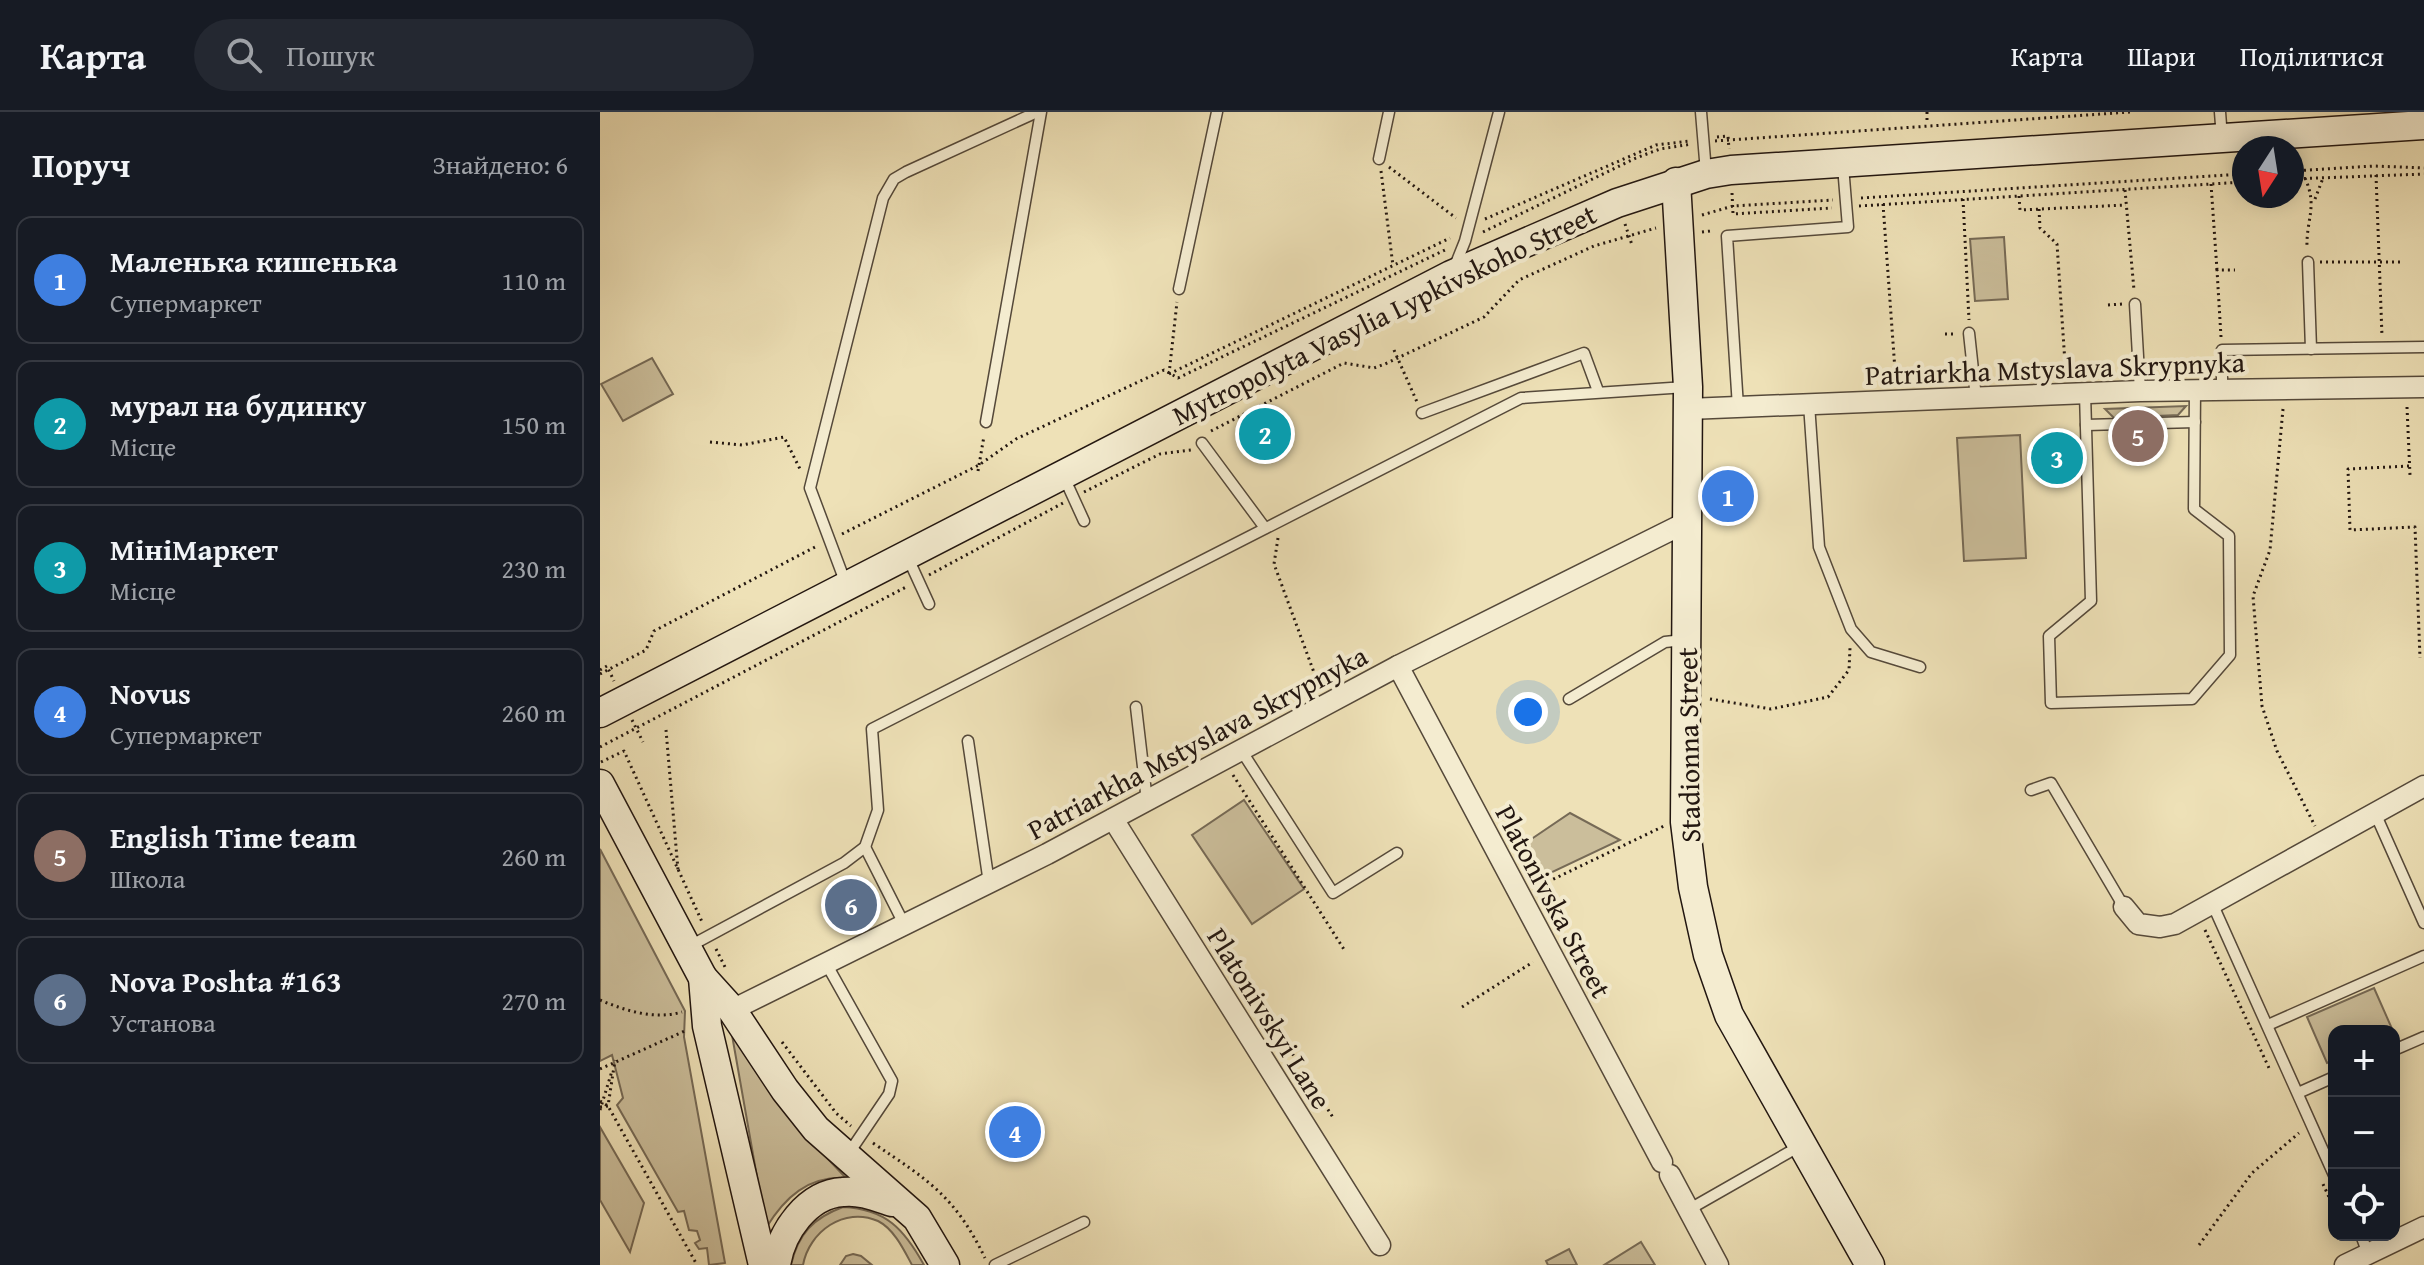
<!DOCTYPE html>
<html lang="uk">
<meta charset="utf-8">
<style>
:root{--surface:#171b24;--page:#242831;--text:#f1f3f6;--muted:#9ea1a6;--line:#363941;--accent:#7c3aed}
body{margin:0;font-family:"Gentium Book Plus",serif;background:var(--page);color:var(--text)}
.controls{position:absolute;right:24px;bottom:24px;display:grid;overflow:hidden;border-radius:16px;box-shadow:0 4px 20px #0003}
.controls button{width:72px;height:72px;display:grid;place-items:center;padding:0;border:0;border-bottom:2px solid var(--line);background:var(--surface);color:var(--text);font:40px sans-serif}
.compass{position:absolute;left:1632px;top:24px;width:72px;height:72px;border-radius:50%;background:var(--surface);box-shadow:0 4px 20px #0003;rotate:192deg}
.you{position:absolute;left:928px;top:600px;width:28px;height:28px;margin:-20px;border:6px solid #fff;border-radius:50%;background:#1a73e8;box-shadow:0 0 0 12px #1a73e833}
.badge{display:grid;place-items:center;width:52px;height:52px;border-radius:50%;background:var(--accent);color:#fff;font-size:26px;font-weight:700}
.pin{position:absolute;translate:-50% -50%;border:4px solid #fff;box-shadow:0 2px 8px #0006}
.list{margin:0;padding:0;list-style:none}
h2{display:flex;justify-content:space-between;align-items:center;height:104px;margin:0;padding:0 32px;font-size:34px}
h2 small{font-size:26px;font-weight:400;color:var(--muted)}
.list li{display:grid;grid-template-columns:52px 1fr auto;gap:24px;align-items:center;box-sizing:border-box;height:128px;margin:0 16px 16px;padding:0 16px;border:2px solid var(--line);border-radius:16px}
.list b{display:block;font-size:30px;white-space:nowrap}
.list p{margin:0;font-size:26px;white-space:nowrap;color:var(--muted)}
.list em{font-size:26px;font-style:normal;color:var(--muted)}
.icon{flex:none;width:44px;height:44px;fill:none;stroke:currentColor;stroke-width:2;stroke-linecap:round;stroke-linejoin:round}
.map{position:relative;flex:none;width:1824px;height:1153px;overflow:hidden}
header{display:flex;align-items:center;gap:48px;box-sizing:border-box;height:112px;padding:0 40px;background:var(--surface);border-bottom:2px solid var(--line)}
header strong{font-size:38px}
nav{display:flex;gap:44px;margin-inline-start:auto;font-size:28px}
.search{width:560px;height:72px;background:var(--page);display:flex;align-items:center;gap:20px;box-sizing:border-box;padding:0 28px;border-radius:44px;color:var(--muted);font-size:30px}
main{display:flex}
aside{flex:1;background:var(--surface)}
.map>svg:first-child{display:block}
</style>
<header>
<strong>Карта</strong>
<div class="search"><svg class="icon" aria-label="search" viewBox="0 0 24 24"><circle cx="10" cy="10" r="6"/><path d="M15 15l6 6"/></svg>Пошук</div>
<nav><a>Карта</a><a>Шари</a><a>Поділитися</a></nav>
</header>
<main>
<aside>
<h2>Поруч<small>Знайдено: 6</small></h2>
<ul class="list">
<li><span class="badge" style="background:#3f7fe0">1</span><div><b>Маленька кишенька</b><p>Супермаркет</p></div><em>110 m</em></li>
<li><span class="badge" style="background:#0f9aa8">2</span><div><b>мурал на будинку</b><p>Місце</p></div><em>150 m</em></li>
<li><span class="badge" style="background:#0f9aa8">3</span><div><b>МініМаркет</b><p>Місце</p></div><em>230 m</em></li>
<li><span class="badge" style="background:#3f7fe0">4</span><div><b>Novus</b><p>Супермаркет</p></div><em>260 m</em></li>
<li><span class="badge" style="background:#8d6e63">5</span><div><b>English Time team</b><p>Школа</p></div><em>260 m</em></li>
<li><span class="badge" style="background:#5c6f8a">6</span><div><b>Nova Poshta #163</b><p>Установа</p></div><em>270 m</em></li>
</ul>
</aside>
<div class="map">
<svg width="1824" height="1153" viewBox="0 0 1824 1153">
<rect width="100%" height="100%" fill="#eee1b7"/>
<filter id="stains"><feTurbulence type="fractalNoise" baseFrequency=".0025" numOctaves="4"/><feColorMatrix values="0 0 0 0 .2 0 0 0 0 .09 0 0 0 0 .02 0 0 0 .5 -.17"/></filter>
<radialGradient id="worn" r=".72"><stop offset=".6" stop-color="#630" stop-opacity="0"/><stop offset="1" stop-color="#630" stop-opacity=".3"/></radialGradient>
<g fill="#cbbe9b" stroke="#766a56" stroke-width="2">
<polygon points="1404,125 1408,187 1375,189 1370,127"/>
<polygon points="52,246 73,282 23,309 1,272"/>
<polygon points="1586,294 1578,303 1514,306 1505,297"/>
<polygon points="1420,323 1426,446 1364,449 1357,326"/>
<polygon points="644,688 704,777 652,812 592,723"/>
<polygon points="970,701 1020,728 944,764 927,730"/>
<polygon points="0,737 85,899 84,925 125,1151 109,1153 107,1136 99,1137 95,1131 100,1128 97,1119 89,1118 84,1099 78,1100 17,993 23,986 12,943 0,949"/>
<polygon points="1774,876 1793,919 1734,919 1734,948 1727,951 1707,905"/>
<path d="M132 923 194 1011 246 1066C208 1064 185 1085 166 1116Z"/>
<polygon points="0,1015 44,1091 30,1140 0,1088"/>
<path d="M243 1095C286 1097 304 1117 324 1153H312C304 1138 294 1117 278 1109 244 1094 209 1120 203 1153H191C198 1122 213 1106 243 1095Z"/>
<polygon points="1041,1130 1055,1153 1004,1153"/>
<polygon points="969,1137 977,1153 948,1153 946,1149"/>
<polygon points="253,1142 261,1144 272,1153 240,1153 246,1144"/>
</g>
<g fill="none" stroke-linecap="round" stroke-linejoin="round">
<g stroke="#55493a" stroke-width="13">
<g id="lane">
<polyline points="1101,0 1106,60"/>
<polyline points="1620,0 1622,26"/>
<polyline points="779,47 789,0"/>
<polyline points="1708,150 1711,237"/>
<polyline points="855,154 865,129 899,0"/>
<polyline points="579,177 617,0"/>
<polyline points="1535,192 1540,279"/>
<polyline points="1369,221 1376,286"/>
<polyline points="1622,278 1622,238 1824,235"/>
<polyline points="1485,281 1491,489 1449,524 1451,591 1592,587 1630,543 1629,424 1594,397 1595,278"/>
<polyline points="1209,292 1219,435 1251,517 1271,540 1320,555"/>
<polyline points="1138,295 1127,124 1248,115 1243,54"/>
<polyline points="822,301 984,241 998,279"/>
<polyline points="386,310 441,0"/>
<polyline points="1486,313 1595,310"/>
<polyline points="602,331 665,416"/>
<polyline points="463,363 484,409"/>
<polyline points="308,446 329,492"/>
<polyline points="246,472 210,376 283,86 294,67 306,60 437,0"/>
<polyline points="969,587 1065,530 1083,528"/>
<polyline points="536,595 547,689"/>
<polyline points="368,629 389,771"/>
<polyline points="641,638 733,781 797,741"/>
<polyline points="1431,678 1451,671 1524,795"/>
<polyline points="1775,701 1824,811"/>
<polyline points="265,735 304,812"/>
<polyline points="1612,791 1734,1063"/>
<polyline points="90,834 244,751 265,735 278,698 272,617 921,286 1086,275"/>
<polyline points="227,853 292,969 289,982 249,1041"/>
<polyline points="1668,913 1824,844"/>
<polyline points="1794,938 1824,925"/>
<polyline points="1698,981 1734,965"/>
<polyline points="1088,1098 1200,1034"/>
<polyline points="1761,1123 1768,1142"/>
<polyline points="395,1153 484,1110"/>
</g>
</g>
<g stroke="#55493a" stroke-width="23">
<g id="street">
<polyline points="1088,297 1540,279 1824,275"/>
<polyline points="798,554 1062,1050"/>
<polyline points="513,707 780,1133"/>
<polyline points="1524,795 1538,812 1560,815 1575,812 1824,674"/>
<polyline points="132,898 447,742 798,554 1087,410"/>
<polyline points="1070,1063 1118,1153"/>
<polyline points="1745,1153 1824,1115"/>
</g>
</g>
<g stroke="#221610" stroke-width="31">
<g id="secondary">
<polyline points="1076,70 1088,275 1085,710 1093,775 1108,843 1129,903 1270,1153"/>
<polyline points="0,601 851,163 1017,91 1106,62 1131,58 1824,13"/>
<polyline points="0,672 103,866 107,914 163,1153"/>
<polyline points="103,866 132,898 185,978 216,1017 317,1106 345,1153"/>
<path d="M176 1153C181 1120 207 1082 243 1080 260 1078 277 1085 292 1090"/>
</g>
</g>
<g stroke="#221610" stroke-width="3" stroke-dasharray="2 4" stroke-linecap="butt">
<polyline points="1327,0 1327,11"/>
<polyline points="1117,25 1128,24 1129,37"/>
<polyline points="1115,29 1530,0"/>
<polyline points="789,55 856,106"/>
<polyline points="781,59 793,154"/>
<polyline points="1692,59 1774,54 1824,56"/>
<polyline points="1776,63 1782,224"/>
<path d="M1705 66C1718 95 1706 107 1707 136"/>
<polyline points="1692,67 1824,62"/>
<polyline points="1611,72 1617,158"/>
<polyline points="1525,78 1534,178"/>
<polyline points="1132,81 1133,102 1232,96"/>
<polyline points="1419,84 1420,98 1526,93"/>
<polyline points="1261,86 1644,62"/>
<polyline points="1363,87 1369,208"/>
<polyline points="1715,87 1723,66"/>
<polyline points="1283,92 1296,272"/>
<polyline points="1259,94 1644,70"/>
<polyline points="1439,97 1440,116 1457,132 1466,266"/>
<polyline points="1102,103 1133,94 1233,88"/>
<polyline points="885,107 1056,33 1090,29"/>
<polyline points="1025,112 1032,133"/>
<polyline points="883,120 1036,46 1060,37 1092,32"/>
<polyline points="1102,120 1111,119"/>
<polyline points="1720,150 1802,150"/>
<polyline points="1508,193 1522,192"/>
<polyline points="1345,222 1355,222"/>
<polyline points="1621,225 1617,158 1635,158"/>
<polyline points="794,238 817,290"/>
<polyline points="569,262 850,126"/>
<polyline points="569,262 577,190"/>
<polyline points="1807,295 1810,363"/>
<polyline points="1683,297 1670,438 1653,484 1662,594 1677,639 1715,714"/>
<polyline points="611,319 744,251 774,256 785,252 884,205 919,168 994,134 1056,116"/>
<polyline points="110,330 142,333 184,325 201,359"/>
<polyline points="1809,354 1748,357 1750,418 1815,415 1820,546"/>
<polyline points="378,359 384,324"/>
<polyline points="484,380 560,342 591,338"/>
<polyline points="242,422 379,353 416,327 564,258 578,266 847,137"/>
<polyline points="678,426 674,452 719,574"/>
<polyline points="329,463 463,391"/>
<polyline points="0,558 7,554 14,569"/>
<polyline points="0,562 46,538 54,519 217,434"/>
<polyline points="1110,587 1171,597 1228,585 1249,558 1250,536"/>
<polyline points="32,608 43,630"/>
<polyline points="66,618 78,758"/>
<polyline points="0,635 308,474"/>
<polyline points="1,650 24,639 103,812"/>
<polyline points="633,663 745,839"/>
<polyline points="937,775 1064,714"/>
<polyline points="1605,818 1669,956"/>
<polyline points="116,837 125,855"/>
<polyline points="644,866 734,1007"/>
<path d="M0 888C26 899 55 908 82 900"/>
<polyline points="862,895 933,850"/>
<polyline points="182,930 236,1001 251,1014"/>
<polyline points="0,957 87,918"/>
<polyline points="0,989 8,994 97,1153"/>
<polyline points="0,995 8,994 15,948"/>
<polyline points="0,998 12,959"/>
<path d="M273 1031C328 1068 355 1084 385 1146"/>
<polyline points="1723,1072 1734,1096"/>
<polyline points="1599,1133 1652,1061 1699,1021"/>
</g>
<use href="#lane" stroke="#f4ecd0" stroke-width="10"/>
<use href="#street" stroke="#f4ecd0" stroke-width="20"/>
<use href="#secondary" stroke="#f4ecd0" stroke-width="28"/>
</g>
<g text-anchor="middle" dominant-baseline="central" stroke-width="8" stroke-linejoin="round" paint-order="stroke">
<g font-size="28" fill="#221610" stroke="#f4ecd0">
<text transform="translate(784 202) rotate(-26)">Mytropolyta Vasylia Lypkivskoho Street</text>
<text transform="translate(1455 256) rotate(-2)">Patriarkha Mstyslava Skrypnyka</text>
<text transform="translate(597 630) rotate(-28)">Patriarkha Mstyslava Skrypnyka</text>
<text transform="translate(1088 633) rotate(-91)">Stadionna Street</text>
<text transform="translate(954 789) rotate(62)">Platonivska Street</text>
<text transform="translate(670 906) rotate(58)">Platonivskyi Lane</text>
</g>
</g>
<rect width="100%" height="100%" filter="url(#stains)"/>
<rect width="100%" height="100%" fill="url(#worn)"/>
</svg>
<div class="controls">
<button>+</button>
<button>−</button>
<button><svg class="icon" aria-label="locate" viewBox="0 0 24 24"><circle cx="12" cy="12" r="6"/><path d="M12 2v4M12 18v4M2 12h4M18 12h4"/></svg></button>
</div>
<svg class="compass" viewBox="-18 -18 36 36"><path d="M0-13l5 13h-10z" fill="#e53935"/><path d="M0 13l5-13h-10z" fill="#9ea1a6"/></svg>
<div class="you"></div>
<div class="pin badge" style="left:1128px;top:384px;background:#3f7fe0">1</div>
<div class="pin badge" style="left:665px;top:322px;background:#0f9aa8">2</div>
<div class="pin badge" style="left:1457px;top:346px;background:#0f9aa8">3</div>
<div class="pin badge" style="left:415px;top:1020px;background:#3f7fe0">4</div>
<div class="pin badge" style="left:1538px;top:324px;background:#8d6e63">5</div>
<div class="pin badge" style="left:251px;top:793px;background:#5c6f8a">6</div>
</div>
</main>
